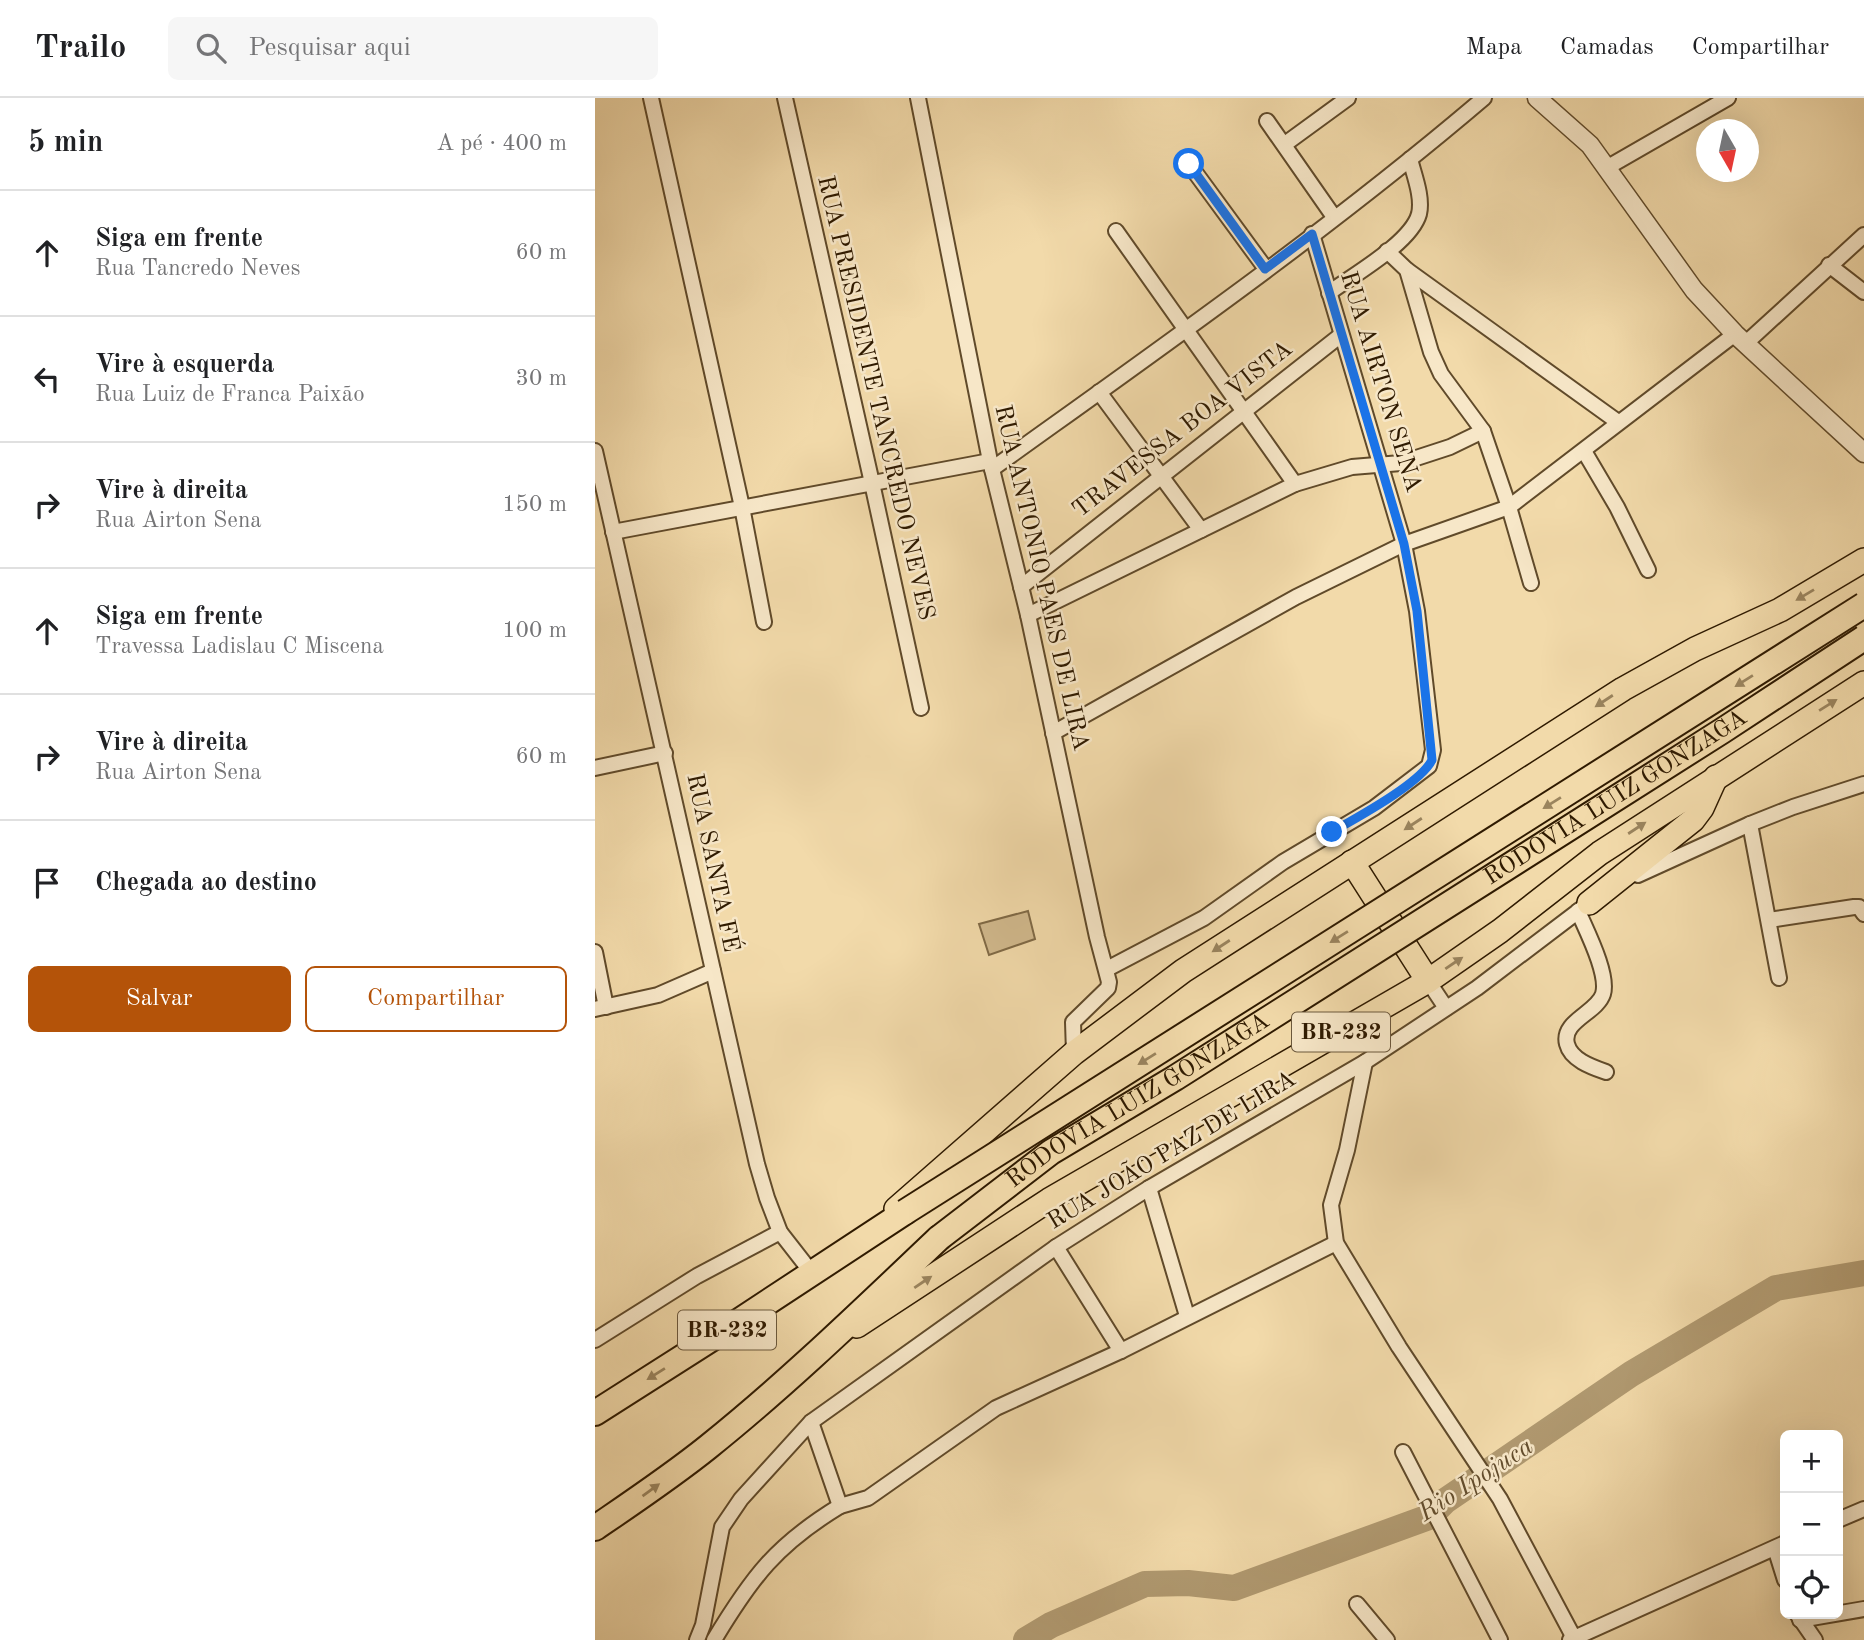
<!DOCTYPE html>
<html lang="pt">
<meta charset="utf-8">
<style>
:root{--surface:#fff;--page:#f6f6f6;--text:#202124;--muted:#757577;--line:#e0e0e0;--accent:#b45309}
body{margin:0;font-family:"Old Standard TT",serif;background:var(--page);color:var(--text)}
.controls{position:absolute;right:21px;bottom:21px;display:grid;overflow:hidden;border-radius:10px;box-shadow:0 7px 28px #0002}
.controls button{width:63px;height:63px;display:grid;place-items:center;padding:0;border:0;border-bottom:2px solid var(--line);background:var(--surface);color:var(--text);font:35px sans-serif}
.compass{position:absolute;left:1101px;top:21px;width:63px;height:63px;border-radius:50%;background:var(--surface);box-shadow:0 7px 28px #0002;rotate:171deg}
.stop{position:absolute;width:21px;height:21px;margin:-16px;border:5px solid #1a73e8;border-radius:50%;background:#fff}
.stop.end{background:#1a73e8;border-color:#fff;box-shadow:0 2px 7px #0008}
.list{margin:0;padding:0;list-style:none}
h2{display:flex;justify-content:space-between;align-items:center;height:91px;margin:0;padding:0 28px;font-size:30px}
h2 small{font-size:23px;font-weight:400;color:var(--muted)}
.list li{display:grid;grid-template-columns:46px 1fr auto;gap:21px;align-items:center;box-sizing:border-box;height:126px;padding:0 28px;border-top:2px solid var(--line)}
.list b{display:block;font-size:26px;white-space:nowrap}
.list p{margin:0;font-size:23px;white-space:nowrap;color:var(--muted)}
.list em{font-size:23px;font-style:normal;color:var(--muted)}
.actions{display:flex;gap:14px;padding:21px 28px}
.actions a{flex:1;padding:16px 0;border:2px solid var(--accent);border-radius:10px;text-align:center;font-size:24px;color:var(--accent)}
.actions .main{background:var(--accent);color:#fff}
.icon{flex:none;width:38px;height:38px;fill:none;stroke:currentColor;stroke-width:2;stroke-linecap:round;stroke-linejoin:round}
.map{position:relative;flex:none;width:1269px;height:1542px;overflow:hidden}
header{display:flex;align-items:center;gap:42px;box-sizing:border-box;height:98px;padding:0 35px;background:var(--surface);border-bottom:2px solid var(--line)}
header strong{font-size:33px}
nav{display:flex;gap:38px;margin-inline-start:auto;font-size:24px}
.search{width:490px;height:63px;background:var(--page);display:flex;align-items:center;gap:18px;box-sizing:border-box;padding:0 24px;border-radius:10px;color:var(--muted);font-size:26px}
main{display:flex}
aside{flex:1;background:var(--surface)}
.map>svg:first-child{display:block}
</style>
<header>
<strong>Trailo</strong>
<div class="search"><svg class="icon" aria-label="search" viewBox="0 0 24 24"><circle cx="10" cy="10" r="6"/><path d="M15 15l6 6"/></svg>Pesquisar aqui</div>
<nav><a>Mapa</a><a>Camadas</a><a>Compartilhar</a></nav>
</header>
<main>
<aside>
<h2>5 min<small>A pé · 400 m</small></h2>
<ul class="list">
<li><svg class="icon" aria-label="ahead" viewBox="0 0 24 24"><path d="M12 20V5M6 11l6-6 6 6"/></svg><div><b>Siga em frente</b><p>Rua Tancredo Neves</p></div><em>60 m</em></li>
<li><svg class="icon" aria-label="left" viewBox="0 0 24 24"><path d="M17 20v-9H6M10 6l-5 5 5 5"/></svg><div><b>Vire à esquerda</b><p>Rua Luiz de Franca Paixão</p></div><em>30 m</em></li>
<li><svg class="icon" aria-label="right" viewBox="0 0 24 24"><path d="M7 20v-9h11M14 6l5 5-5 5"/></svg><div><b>Vire à direita</b><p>Rua Airton Sena</p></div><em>150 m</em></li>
<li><svg class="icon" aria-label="ahead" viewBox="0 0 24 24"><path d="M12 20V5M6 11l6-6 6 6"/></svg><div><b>Siga em frente</b><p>Travessa Ladislau C Miscena</p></div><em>100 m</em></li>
<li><svg class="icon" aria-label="right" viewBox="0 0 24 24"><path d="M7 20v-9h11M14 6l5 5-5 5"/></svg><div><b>Vire à direita</b><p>Rua Airton Sena</p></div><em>60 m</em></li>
<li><svg class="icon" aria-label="arrive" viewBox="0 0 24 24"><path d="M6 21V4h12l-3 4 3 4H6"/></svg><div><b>Chegada ao destino</b></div></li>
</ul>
<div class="actions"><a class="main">Salvar</a><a>Compartilhar</a></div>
</aside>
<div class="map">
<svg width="1269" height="1542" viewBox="0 0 1269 1542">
<rect width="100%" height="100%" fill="#f2daaa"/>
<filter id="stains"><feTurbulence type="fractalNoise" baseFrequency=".00286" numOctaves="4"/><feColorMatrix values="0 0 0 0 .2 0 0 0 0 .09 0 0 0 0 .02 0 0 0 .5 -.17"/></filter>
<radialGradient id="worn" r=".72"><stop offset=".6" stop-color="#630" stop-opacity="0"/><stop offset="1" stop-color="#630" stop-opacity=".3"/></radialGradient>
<polygon fill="#d1b98d" stroke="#806a46" stroke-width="2" points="433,813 440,841 394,857 384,826"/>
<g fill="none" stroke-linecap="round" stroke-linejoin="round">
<polyline stroke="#b09970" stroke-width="26" points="431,1542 456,1527 550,1486 593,1485 639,1490 834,1419 850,1403 1036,1276 1181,1190 1269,1175"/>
<g stroke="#604a2a" stroke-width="18">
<g id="minor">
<polyline points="56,0 147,409 169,524"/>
<polyline points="190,0 277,385 326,610"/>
<polyline points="323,0 395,363 433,517 502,839 514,884 513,890 478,924 479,955"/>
<polyline points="672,23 739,119"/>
<polyline points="690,46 753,0"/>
<polyline points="594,66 671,171"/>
<polyline points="1013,69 1133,0"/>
<polyline points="521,133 700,386"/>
<polyline points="792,153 812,172 836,254 846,276 888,333 914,409 936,485"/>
<polyline points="1234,167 1269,194"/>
<polyline points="812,172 1023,324"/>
<path d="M734 195C758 177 816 145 824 116 828 99 819 77 815 61"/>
<polyline points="1151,245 1269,137"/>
<polyline points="504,294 606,432"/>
<polyline points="0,353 162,1066 172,1100 185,1134 217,1175"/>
<polyline points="989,353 1022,409 1053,472"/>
<path d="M397 371C564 251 733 133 889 0"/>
<polyline points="18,434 395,363"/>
<polyline points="426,489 746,237"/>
<polyline points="433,517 700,386 757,369 806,365 855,349 888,333"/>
<polyline points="458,635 701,499 809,446 914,409 1140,236"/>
<polyline points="0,670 70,655"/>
<polyline points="1155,726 1184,880"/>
<polyline points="1043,777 1155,726 1198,709 1269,686"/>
<path d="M983 813C991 832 1014 876 1008 896 1002 915 966 923 972 946 976 962 997 969 1011 974"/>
<polyline points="1174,822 1259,809 1264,809 1269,816"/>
<polyline points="0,854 11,909"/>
<polyline points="512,871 609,820 688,764 779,710 834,668 838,652 822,513 809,446 717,136"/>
<polyline points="833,883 851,910"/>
<polyline points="0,911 63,897 118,873"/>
<polyline points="770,964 752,1052 736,1107 741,1145 804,1249 905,1401 979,1540"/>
<polyline points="554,1090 592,1218"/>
<polyline points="461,1149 526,1253"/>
<polyline points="0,1242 102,1178 185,1134"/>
<polyline points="216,1324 245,1408 273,1400 401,1310 526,1253 741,1145"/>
<polyline points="808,1354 905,1542"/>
<polyline points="1243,1422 1269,1411"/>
<polyline points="1180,1450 1190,1482"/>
<polyline points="762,1506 792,1542"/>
<polyline points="1202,1516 1220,1542"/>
<polyline points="1205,1522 1269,1511"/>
<polyline points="102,1542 108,1527 127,1429 146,1401 216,1324 461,1149 554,1090 770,964 882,890 998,802"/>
<path d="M119 1542C157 1479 181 1447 245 1408"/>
<polyline points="975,1542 1190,1445"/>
</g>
</g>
<g stroke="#604a2a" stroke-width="21">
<polyline id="tertiary" points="942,0 995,47 1099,192 1140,236 1269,355"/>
</g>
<g stroke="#2f1a00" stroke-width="26">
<g id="primary">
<polyline points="757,764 833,883"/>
<polyline points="994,805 1098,722 1107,710 1121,679"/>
<polyline points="301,1111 479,955 588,873 1028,591 1100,551 1185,512 1269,462"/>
<polyline points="262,1228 454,1102 833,883 905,833 1005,755 1269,585"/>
</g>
</g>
<g stroke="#2f1a00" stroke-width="28">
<g id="trunk">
<polyline points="0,1315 135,1229 310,1114"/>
<path d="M0 1430C38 1404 77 1378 113 1349 194 1284 269 1211 344 1140"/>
</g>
</g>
<use href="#minor" stroke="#f7e7c8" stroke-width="14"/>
<use href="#tertiary" stroke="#f7e7c8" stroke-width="18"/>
<use href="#primary" stroke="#f2daaa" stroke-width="23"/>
<use href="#trunk" stroke="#f2daaa" stroke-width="24"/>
<g stroke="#2f1a00" stroke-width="28" stroke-linecap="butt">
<g id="trunk-bridge">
<polyline points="310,1114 1269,507"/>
<path id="s1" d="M344 1140 456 1054 580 980 1127 633 1269 540"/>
</g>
</g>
<use href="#trunk-bridge" stroke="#f2daaa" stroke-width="24"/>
</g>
<defs><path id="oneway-solid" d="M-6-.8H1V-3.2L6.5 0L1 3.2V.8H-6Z" transform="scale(1.75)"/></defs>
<g fill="#9a845e">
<use href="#oneway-solid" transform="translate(1210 497) rotate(149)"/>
<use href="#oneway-solid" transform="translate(1149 583) rotate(148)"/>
<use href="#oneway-solid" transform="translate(1009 603) rotate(147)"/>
<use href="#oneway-solid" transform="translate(1233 607) rotate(-32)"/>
<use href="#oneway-solid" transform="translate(957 705) rotate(148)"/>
<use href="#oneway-solid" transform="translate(818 726) rotate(147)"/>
<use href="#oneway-solid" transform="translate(1042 730) rotate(-33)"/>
<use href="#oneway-solid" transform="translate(744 839) rotate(148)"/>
<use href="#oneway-solid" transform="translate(626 848) rotate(147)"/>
<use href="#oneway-solid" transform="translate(859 865) rotate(-34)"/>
<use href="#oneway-solid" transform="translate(552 961) rotate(148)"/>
<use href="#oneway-solid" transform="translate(328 1184) rotate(-34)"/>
<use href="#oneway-solid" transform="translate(61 1276) rotate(148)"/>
<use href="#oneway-solid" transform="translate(56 1392) rotate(-36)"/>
</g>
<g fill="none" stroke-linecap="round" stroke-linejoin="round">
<path stroke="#1a73e8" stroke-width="9" d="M594 66 670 171 717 136 809 446 822 513 837 662C825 686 761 720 737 734"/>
</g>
<g text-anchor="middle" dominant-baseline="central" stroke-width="5" stroke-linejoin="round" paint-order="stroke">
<g fill="#f7e7c8" stroke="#6b583c" stroke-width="2">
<rect x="697" y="914.5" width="98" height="39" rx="5"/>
<rect x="83" y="1212.5" width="98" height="39" rx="5"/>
</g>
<g font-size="23" font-weight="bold" fill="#2f1a00">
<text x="746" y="934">BR-232</text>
<text x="132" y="1232">BR-232</text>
</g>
<g font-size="24" fill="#2f1a00" stroke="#f7e7c8">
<text transform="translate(785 284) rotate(73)">RUA AIRTON SENA</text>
<text transform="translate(280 300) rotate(77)">RUA PRESIDENTE TANCREDO NEVES</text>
<text transform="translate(588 332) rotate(-38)">TRAVESSA BOA VISTA</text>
<text transform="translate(446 480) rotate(77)">RUA ANTONIO PAES DE LIRA</text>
<text stroke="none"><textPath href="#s1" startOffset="808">RODOVIA LUIZ GONZAGA</textPath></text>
<text transform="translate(117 765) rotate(78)">RUA SANTA FÉ</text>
<text stroke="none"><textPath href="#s1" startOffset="242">RODOVIA LUIZ GONZAGA</textPath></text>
<text transform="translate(577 1053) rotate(-31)">RUA JOÃO PAZ DE LIRA</text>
</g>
<g font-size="26" font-style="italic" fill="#634d2d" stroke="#f7e7c8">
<text transform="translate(881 1382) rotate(-33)">Rio Ipojuca</text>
</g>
</g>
<rect width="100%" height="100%" filter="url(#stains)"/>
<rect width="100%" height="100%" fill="url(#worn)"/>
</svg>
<div class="controls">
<button>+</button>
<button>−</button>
<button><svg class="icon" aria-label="locate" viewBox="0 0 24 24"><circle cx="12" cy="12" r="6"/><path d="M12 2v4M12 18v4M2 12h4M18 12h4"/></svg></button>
</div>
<svg class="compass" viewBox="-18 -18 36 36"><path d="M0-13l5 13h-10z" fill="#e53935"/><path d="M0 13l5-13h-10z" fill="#757577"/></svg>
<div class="stop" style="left:594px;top:66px"></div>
<div class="stop end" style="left:737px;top:734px"></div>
</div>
</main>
